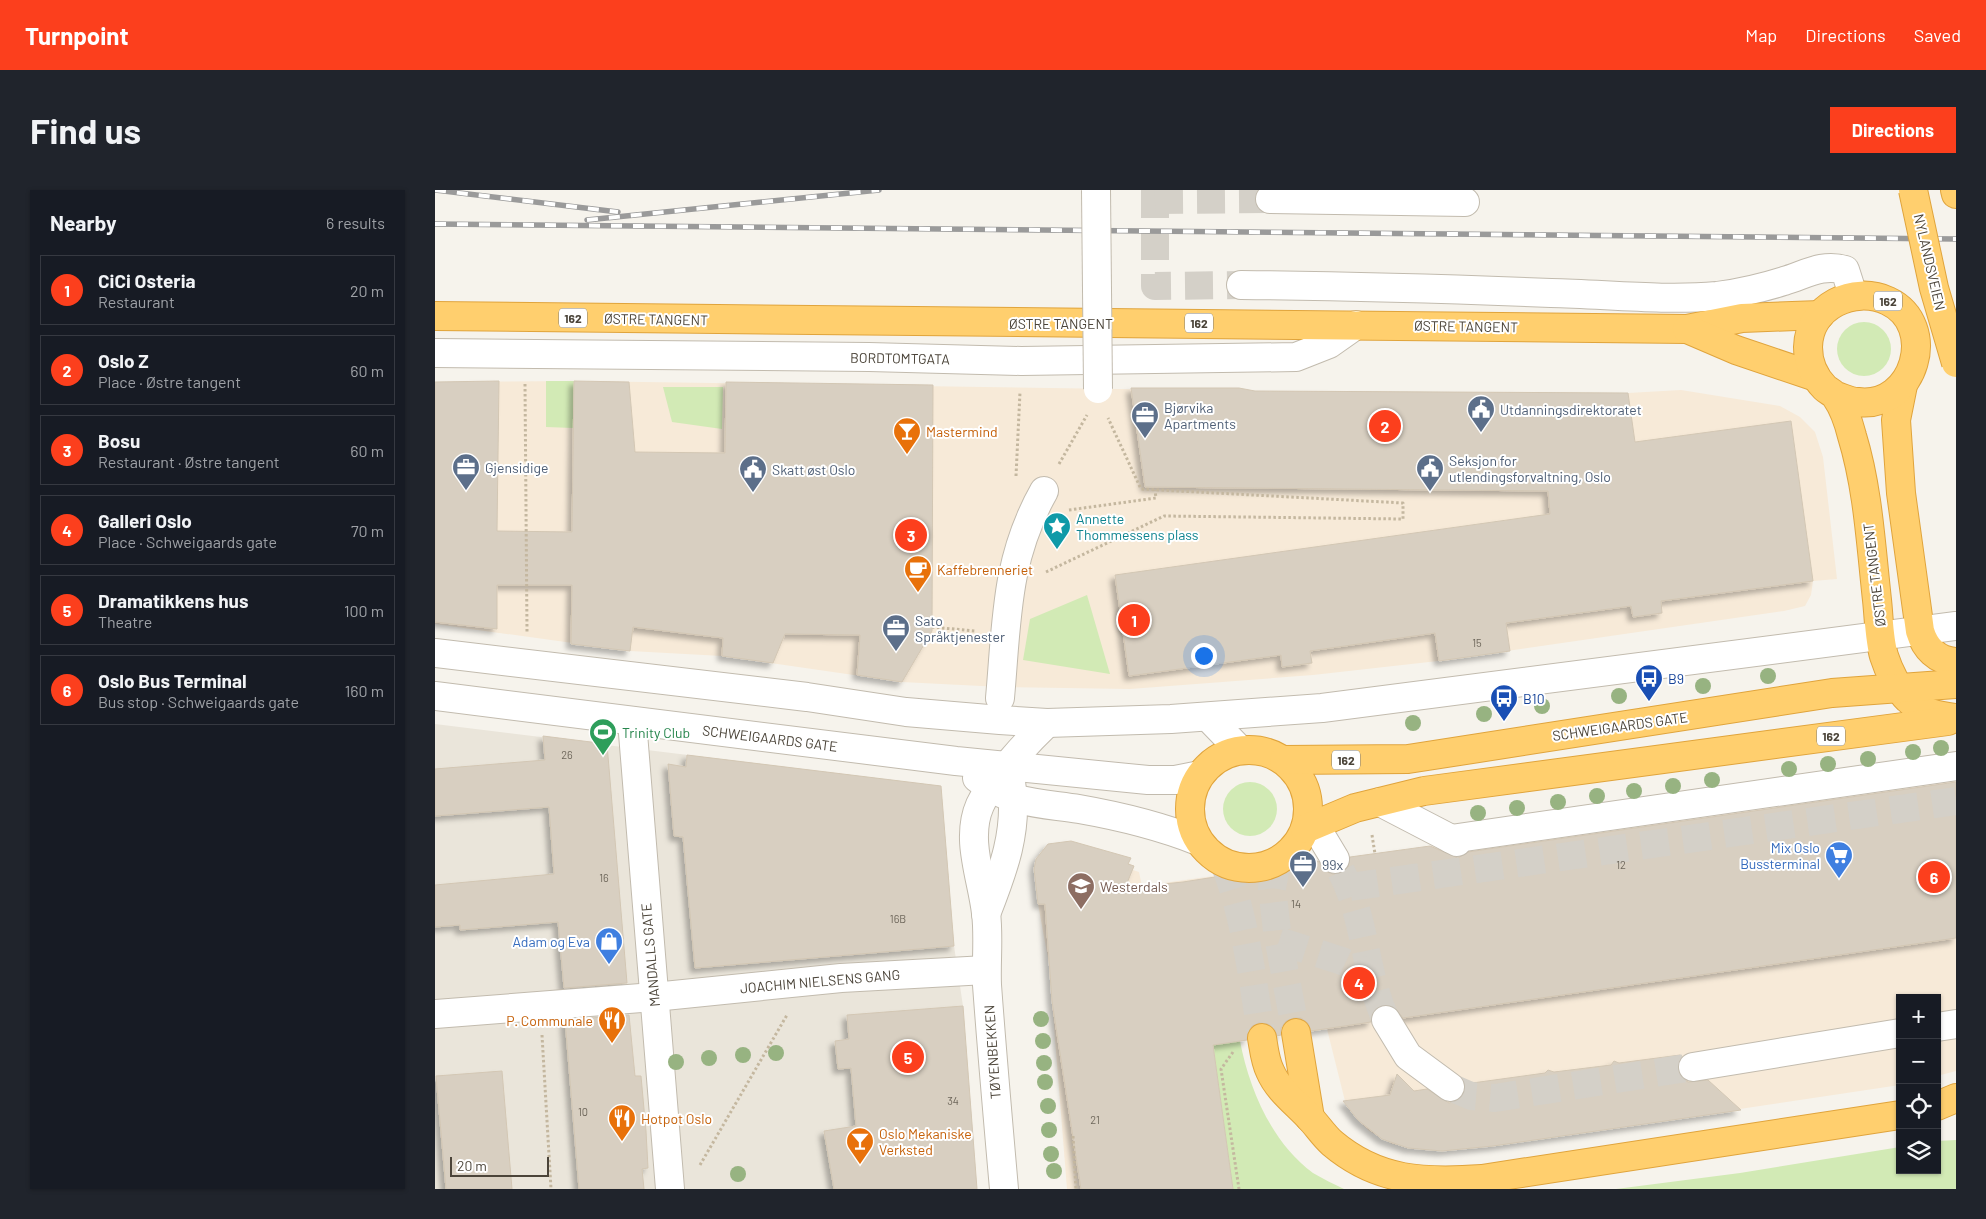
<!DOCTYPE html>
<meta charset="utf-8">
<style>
:root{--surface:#171b24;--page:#20242c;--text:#f1f3f6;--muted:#9ea1a6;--line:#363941;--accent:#fc3f1d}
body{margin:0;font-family:Barlow,sans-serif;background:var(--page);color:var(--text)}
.controls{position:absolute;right:15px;bottom:15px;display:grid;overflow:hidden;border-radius:0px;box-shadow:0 1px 4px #0004}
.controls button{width:45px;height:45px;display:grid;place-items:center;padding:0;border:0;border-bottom:1px solid var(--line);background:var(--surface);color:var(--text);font:25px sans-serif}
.scale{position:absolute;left:15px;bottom:12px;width:99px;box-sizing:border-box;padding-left:5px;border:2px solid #4b4439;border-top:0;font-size:14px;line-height:18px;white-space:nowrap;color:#4b4439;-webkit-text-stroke:4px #fff;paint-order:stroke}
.you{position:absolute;left:768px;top:465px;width:18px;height:18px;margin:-12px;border:4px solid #fff;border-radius:50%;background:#1a73e8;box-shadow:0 0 0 8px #1a73e833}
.badge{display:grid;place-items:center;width:32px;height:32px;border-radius:50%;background:var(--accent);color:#fff;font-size:16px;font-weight:700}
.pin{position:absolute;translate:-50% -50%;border:2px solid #fff;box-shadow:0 1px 5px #0006}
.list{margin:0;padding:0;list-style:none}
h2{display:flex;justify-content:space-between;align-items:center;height:65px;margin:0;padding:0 20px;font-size:21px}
h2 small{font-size:16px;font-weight:400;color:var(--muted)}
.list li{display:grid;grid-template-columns:32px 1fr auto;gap:15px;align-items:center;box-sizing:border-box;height:70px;margin:0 10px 10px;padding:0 10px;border:1px solid var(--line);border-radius:0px}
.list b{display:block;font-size:19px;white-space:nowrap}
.list p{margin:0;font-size:16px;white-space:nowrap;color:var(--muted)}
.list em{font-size:16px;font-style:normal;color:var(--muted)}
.icon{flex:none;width:28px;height:28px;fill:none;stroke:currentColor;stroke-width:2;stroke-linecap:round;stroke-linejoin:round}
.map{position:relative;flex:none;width:1521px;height:999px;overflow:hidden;border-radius:0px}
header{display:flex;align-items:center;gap:30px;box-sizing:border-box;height:70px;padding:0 25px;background:var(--accent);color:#fff}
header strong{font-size:24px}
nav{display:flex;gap:28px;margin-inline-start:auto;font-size:18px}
.intro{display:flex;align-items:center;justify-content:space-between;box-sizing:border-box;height:120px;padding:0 30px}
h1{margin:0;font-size:35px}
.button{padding:12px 22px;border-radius:0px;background:var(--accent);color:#fff;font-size:18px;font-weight:700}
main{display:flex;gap:30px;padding:0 30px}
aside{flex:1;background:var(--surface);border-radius:0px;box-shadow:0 1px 4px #0004}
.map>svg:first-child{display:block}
</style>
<header>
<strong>Turnpoint</strong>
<nav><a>Map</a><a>Directions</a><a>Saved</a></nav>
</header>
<div class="intro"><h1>Find us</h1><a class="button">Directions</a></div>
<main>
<aside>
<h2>Nearby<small>6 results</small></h2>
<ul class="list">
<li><span class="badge">1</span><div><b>CiCi Osteria</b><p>Restaurant</p></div><em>20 m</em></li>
<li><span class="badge">2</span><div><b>Oslo Z</b><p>Place · Østre tangent</p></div><em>60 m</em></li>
<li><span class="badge">3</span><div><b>Bosu</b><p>Restaurant · Østre tangent</p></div><em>60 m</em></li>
<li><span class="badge">4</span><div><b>Galleri Oslo</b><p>Place · Schweigaards gate</p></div><em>70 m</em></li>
<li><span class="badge">5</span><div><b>Dramatikkens hus</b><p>Theatre</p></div><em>100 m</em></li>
<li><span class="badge">6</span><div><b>Oslo Bus Terminal</b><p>Bus stop · Schweigaards gate</p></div><em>160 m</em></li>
</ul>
</aside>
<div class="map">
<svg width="1521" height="999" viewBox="0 0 1521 999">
<defs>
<filter id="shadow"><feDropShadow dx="-4.5" dy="4.5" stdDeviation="2.5" flood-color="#0004"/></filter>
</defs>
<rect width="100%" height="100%" fill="#f6f3ec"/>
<polygon fill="#eae5da" points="0,534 506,596 519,756 528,816 542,999 0,999"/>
<g fill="#f7ead8">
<polygon points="139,191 821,201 1193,203 1246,200 1345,216 1365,227 1380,242 1388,267 1402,389 1378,391 1376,405 1370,416 1349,421 1003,471 878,485 695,499 566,497 467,492 287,466 195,461 0,434 0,192"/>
<polygon points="1521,583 1521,881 1502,886 1502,808 1465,808 1465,895 1058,956 1030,959 992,960 957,954 934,941 923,930 910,911 892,839 779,855 798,999 632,999 614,774 603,714 599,679 601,669 613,654 636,651 696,668 693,673 699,676 698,680 704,682 707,696"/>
</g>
<g fill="#d2eab5">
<circle cx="1429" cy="159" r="27"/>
<polygon points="111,191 139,191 138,238 111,237"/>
<polygon points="288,197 287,239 237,232 228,197"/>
<polygon points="652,405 675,484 588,470 595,429"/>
<circle cx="815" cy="619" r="27"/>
<path d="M805 851C814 899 837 953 878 983 888 989 899 994 909 999H798L778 855Z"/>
<polygon points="1521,950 1521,999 1181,999 1305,983 1465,957 1465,980 1502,980 1502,951"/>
</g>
<g fill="#d8cfc1" stroke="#d3c7b4" filter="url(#shadow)">
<polygon points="64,191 62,341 137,342 139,191 194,192 200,262 290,263 291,192 498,195 497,441 467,492 422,485 425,445 350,444 338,473 287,466 288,448 198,437 195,461 136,454 137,395 62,395 62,439 0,432 0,192"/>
<polygon points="696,198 804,198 820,201 1193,203 1200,252 1356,231 1378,391 1226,411 1227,423 1198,427 1196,416 1071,433 1075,461 1004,471 1000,443 875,461 877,473 847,477 846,465 694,486 680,385 1115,324 1113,301 710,297"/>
<polygon points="108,546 172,554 192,793 129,798 123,732 25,740 25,735 0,737 0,695 119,684 114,617 0,626 0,579 110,570"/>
<polygon points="252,565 506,596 519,756 260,778 248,647 239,646 233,574 251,577"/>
<polygon points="1521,592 1521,748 968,828 959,817 950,814 942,817 938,822 936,832 876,841 873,833 866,828 859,828 851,831 846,838 846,845 842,846 839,838 833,834 824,833 817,836 813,842 812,850 778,855 798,999 646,999 617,811 610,714 603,714 599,679 601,669 613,654 636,651 696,668 693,674 699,676 690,698 748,692 883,671 892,682 901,685 908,682 913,677 915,667 995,656 1023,668 1033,662"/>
<polygon points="528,816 542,999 399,999 389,941 421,936 416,878 403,879 400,851 414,849 412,825"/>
<polygon points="194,825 200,886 206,886 211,941 213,978 207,979 209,999 144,999 130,830"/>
<polygon points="1245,865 1247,866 1243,879 1246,887 1253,892 1273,890 1306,920 1058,956 1007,961 973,958 947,949 923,930 908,911 955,905 962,884 979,901 992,899 1014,913 1021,911 1027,907 1030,894 1110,883 1113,880 1119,882 1176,875 1179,871 1184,873"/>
<polygon points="67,881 77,999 11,999 1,886"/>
</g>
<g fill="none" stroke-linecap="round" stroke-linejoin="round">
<g stroke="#d4d0c8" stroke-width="28" stroke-dasharray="28 14" stroke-linecap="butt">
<polyline points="720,0 720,96 806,95"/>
<polyline points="720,10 835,9"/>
<path d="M906 681C931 728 929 782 951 830"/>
<polyline points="915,697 1521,611"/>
<polyline points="844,751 907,771 937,785"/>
<polyline points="1015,897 1036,906 1060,908 1258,877"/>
</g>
<g stroke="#d4d0c8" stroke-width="28" stroke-dasharray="28 14" stroke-linecap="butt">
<polyline points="842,671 837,698 842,741 861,843"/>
<path d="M789 673C811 729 817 789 827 848"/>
</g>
<g stroke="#c2bbae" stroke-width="30">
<g id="minor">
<polyline points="835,9 1030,12"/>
<path d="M806 95C910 96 1013 99 1116 103 1170 104 1228 111 1282 106 1305 103 1327 98 1349 91 1370 85 1387 73 1410 80L1418 105"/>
<polyline points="0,163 434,167 586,171 861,167 894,154 921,135"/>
<polyline points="0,463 372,507 471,522 565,530 612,533 736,529 887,518 1521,436"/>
<polyline points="0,506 521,571 713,590 740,590 765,585"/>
<path d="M565 508C572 431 570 370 609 301"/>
<polyline points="773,527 805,560"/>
<polyline points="197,531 235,999"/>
<path d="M542 588C573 614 606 613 644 619 684 626 725 636 763 651"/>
<polyline points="945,612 1022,652"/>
<polyline points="873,624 900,669"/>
<polyline points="1016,649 1521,576"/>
<path d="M551 724C568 681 584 639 576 592"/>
<polyline points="0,824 219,807 406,788 551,780"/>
<polyline points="951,830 973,866 1015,897"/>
<polyline points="1502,837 1521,834"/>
<polyline points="1258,877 1465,843"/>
<path d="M569 999C563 931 557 863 552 795 551 771 554 746 551 723 547 688 530 649 545 615 556 591 593 551 612 533"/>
</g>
</g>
<g stroke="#e0a43c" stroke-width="30">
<g id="highway">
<polyline points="1520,0 1521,4"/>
<polyline points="0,126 1252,139 1307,128 1385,125"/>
<polyline points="1252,139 1301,160 1381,187"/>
<path d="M1468 195 1461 230 1466 303 1485 441C1490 458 1502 471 1521 472"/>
<path d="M1401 206C1408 208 1416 212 1423 212 1480 219 1504 135 1453 111 1419 95 1374 116 1373 157 1373 172 1379 187 1390 198 1393 201 1399 203 1401 207 1408 217 1414 234 1417 246 1433 298 1436 356 1442 410 1444 428 1444 449 1449 466 1453 479 1463 500 1473 509 1487 523 1503 526 1521 528"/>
<circle cx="814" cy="619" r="59"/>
<polyline points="849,570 973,569 1397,503 1521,494"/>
<polyline points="870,639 920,618 989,601 1513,531"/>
<polyline points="861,843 875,928"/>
<path d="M827 848C829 859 830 871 835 881 843 900 861 913 874 927 882 935 888 945 897 953 943 992 990 993 1047 989L1465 925"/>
<polyline points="1502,916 1521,908"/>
</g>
</g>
<g stroke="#c4b79f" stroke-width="3" stroke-dasharray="2.5 2.5" stroke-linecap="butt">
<polyline points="90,194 92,442"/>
<polyline points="624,274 652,225"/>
<polyline points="581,286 585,202"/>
<polyline points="634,320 721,308 720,300"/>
<polyline points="611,382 729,326 968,329 968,313 706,299 673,228"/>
<polyline points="497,437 540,441"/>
<polyline points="937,645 940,664"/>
<polyline points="107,845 116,999"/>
<polyline points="798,862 786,879 804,999"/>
<polyline points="638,946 641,999"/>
<polyline points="265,975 352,825"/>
</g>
<use href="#minor" stroke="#fff" stroke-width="28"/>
<use href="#highway" stroke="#ffcf6e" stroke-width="28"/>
<g stroke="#9a9a9a" stroke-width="5.5">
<g id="rail">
<polyline points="0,0 183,22"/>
<polyline points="152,30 444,0"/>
<polyline points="0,34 1521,49"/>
</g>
</g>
<use href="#rail" stroke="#fff" stroke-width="4" stroke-dasharray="11" stroke-linecap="butt"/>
<g stroke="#c2bbae" stroke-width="30" stroke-linecap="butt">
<polyline id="minor-bridge" points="661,0 663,199"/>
</g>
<g stroke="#e0a43c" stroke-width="30" stroke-linecap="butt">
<polyline id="highway-bridge" points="1478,0 1499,98 1521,173"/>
</g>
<use href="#minor-bridge" stroke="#fff" stroke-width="28"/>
<use href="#highway-bridge" stroke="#ffcf6e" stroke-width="28"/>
</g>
<g fill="#97b381">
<circle cx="1333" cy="486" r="8"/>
<circle cx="1268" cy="496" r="8"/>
<circle cx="1184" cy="506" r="8"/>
<circle cx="1107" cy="516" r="8"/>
<circle cx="1049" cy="524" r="8"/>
<circle cx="978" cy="533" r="8"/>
<circle cx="1506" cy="558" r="8"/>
<circle cx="1478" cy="562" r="8"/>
<circle cx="1433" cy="569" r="8"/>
<circle cx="1393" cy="574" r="8"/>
<circle cx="1354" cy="579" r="8"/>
<circle cx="1277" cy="590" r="8"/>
<circle cx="1238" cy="596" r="8"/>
<circle cx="1199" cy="601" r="8"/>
<circle cx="1162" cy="606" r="8"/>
<circle cx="1123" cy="612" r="8"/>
<circle cx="1082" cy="618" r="8"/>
<circle cx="1043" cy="623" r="8"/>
<circle cx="606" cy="829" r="8"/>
<circle cx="608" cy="851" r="8"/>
<circle cx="341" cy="863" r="8"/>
<circle cx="308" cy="865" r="8"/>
<circle cx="274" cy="868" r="8"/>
<circle cx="241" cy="872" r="8"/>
<circle cx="609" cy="873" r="8"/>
<circle cx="610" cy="892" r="8"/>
<circle cx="613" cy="916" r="8"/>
<circle cx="614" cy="940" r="8"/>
<circle cx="616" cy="964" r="8"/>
<circle cx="619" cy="981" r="8"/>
<circle cx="303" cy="984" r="8"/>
</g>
<defs>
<g id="civic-pin" transform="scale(1.4375)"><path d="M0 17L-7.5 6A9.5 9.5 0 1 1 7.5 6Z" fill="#5c6f8a" stroke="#fff"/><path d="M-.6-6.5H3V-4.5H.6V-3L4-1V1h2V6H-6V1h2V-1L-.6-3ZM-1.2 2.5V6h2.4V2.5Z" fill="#fff"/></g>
<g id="office-pin" transform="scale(1.4375)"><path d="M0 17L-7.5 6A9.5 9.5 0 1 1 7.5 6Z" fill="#5c6f8a" stroke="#fff"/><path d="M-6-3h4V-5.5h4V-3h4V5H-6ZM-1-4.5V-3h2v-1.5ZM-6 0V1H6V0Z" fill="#fff"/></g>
<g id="bar-pin" transform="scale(1.4375)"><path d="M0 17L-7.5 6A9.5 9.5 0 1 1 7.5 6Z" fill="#e8710a" stroke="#fff"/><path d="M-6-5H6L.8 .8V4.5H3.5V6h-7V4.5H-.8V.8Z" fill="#fff"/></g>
<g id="sight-pin" transform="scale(1.4375)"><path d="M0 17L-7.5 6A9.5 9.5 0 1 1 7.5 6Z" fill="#0f9aa8" stroke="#fff"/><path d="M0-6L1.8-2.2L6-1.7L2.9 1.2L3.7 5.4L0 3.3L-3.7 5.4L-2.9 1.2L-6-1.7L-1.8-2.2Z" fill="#fff"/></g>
<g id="cafe-pin" transform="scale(1.4375)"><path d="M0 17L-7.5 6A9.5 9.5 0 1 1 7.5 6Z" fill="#e8710a" stroke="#fff"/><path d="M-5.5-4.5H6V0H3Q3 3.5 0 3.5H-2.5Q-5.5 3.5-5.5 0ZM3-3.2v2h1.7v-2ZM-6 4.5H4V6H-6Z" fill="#fff"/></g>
<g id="bus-pin" transform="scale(1.4375)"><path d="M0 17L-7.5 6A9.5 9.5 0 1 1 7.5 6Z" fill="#1a4fb4" stroke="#fff"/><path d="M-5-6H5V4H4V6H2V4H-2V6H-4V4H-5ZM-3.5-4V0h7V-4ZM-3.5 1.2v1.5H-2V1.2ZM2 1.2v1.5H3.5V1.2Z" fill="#fff"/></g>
<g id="stadium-pin" transform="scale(1.4375)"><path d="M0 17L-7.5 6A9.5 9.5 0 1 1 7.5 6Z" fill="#2e9e5b" stroke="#fff"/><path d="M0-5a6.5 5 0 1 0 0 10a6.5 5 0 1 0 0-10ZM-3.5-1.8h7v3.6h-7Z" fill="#fff"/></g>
<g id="supermarket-pin" transform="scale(1.4375)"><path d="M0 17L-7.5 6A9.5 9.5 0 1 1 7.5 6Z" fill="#3f7fe0" stroke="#fff"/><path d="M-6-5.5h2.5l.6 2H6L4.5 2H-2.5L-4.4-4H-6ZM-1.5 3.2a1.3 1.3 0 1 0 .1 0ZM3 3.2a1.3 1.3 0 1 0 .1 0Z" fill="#fff"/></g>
<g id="school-pin" transform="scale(1.4375)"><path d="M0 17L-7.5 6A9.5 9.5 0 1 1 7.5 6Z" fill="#8d6e63" stroke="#fff"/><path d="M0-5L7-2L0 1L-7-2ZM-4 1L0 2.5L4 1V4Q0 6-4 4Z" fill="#fff"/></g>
<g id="shop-pin" transform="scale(1.4375)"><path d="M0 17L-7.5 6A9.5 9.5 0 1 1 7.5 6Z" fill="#3f7fe0" stroke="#fff"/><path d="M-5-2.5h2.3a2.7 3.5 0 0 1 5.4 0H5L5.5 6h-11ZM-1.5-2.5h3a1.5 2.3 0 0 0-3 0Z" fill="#fff"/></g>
<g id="restaurant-pin" transform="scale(1.4375)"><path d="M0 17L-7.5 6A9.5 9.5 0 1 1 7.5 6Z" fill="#e8710a" stroke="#fff"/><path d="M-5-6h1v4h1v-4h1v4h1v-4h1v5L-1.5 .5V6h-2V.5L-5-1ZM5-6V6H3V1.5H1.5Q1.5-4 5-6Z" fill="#fff"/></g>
</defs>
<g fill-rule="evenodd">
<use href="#civic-pin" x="1046" y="219"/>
<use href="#office-pin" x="710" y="225"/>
<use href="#bar-pin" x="472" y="241"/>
<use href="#office-pin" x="31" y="277"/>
<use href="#civic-pin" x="995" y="278"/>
<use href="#civic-pin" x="318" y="279"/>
<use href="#sight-pin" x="622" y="336"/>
<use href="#cafe-pin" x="483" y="379"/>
<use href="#office-pin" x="461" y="438"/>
<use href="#bus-pin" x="1214" y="488"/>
<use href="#bus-pin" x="1069" y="508"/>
<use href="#stadium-pin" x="168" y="542"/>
<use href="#supermarket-pin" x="1404" y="665"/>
<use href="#office-pin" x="868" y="674"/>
<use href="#school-pin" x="646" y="696"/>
<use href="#shop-pin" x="174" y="751"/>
<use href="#restaurant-pin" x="177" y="830"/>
<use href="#restaurant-pin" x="187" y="928"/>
<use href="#bar-pin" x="425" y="951"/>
</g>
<g text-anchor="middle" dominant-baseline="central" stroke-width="4" stroke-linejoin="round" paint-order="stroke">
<g font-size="11" fill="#6e675b">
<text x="1042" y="452">15</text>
<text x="132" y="564">26</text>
<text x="1186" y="674">12</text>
<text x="169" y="687">16</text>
<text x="861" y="713">14</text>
<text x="463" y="728">16B</text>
<text x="518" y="910">34</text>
<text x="148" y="921">10</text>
<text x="660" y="929">21</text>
</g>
<g fill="#fff" stroke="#817c74" stroke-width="1">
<rect x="1439" y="101.5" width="28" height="19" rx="4"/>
<rect x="124" y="118.5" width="28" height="19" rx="4"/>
<rect x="750" y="123.5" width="28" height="19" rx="4"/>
<rect x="1382" y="536.5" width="28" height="19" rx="4"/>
<rect x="897" y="560.5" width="28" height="19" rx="4"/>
</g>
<g font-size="12" font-weight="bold" fill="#4b4439">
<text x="1453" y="111">162</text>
<text x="138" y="128">162</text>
<text x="764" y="133">162</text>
<text x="1396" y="546">162</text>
<text x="911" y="570">162</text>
</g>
<g font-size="14" fill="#4b4439" stroke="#fff">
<text transform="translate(1495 72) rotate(77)">NYLANDSVEIEN</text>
<text transform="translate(221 129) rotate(1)">ØSTRE TANGENT</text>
<text x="626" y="133">ØSTRE TANGENT</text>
<text transform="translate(1031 136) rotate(1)">ØSTRE TANGENT</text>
<text transform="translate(465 168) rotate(1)">BORDTOMTGATA</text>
<text transform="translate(1439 385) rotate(-97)">ØSTRE TANGENT</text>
<text transform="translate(1185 536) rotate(-8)">SCHWEIGAARDS GATE</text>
<text transform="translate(335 548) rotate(7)">SCHWEIGAARDS GATE</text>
<text transform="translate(215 765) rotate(-95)">MANDALLS GATE</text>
<text transform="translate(385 791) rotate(-5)">JOACHIM NIELSENS GANG</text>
<text transform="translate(557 862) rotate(-94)">TØYENBEKKEN</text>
</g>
<g font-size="14" fill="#4e5e75" stroke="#fff" text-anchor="start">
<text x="729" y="217">Bjørvika<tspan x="729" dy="16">Apartments</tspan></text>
<text x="1065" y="219">Utdanningsdirektoratet</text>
<text x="1014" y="270">Seksjon for<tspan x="1014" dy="16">utlendingsforvaltning, Oslo</tspan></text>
<text x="50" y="277">Gjensidige</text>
<text x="337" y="279">Skatt øst Oslo</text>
<text x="480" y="430">Sato<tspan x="480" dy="16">Språktjenester</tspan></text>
<text x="887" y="674">99x</text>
</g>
<g font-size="14" fill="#c56008" stroke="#fff" text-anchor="start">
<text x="491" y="241">Mastermind</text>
<text x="502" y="379">Kaffebrenneriet</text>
<text x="158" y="830" text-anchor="end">P. Communale</text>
<text x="206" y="928">Hotpot Oslo</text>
<text x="444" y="943">Oslo Mekaniske<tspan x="444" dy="16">Verksted</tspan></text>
</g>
<g font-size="14" fill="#0d838f" stroke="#fff" text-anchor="start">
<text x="641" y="328">Annette<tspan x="641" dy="16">Thommessens plass</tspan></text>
</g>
<g font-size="14" fill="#164399" stroke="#fff" text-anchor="start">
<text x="1233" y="488">B9</text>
<text x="1088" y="508">B10</text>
</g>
<g font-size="14" fill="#27864d" stroke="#fff" text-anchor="start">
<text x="187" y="542">Trinity Club</text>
</g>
<g font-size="14" fill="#366cbe" stroke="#fff" text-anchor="end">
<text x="1385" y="657">Mix Oslo<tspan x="1385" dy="16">Bussterminal</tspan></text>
<text x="155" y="751">Adam og Eva</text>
</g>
<g font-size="14" fill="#785e54" stroke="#fff" text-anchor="start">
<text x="665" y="696">Westerdals</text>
</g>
</g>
</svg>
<div class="controls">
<button>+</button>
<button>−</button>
<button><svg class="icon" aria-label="locate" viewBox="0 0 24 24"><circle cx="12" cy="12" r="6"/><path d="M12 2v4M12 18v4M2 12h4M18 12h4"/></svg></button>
<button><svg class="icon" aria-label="layers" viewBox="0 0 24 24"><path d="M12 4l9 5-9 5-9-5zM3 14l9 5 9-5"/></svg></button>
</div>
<div class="scale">20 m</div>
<div class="you"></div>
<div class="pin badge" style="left:699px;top:430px">1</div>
<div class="pin badge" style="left:950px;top:236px">2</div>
<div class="pin badge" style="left:476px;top:345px">3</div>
<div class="pin badge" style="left:924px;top:793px">4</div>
<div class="pin badge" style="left:473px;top:867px">5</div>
<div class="pin badge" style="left:1499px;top:687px">6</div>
</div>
</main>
